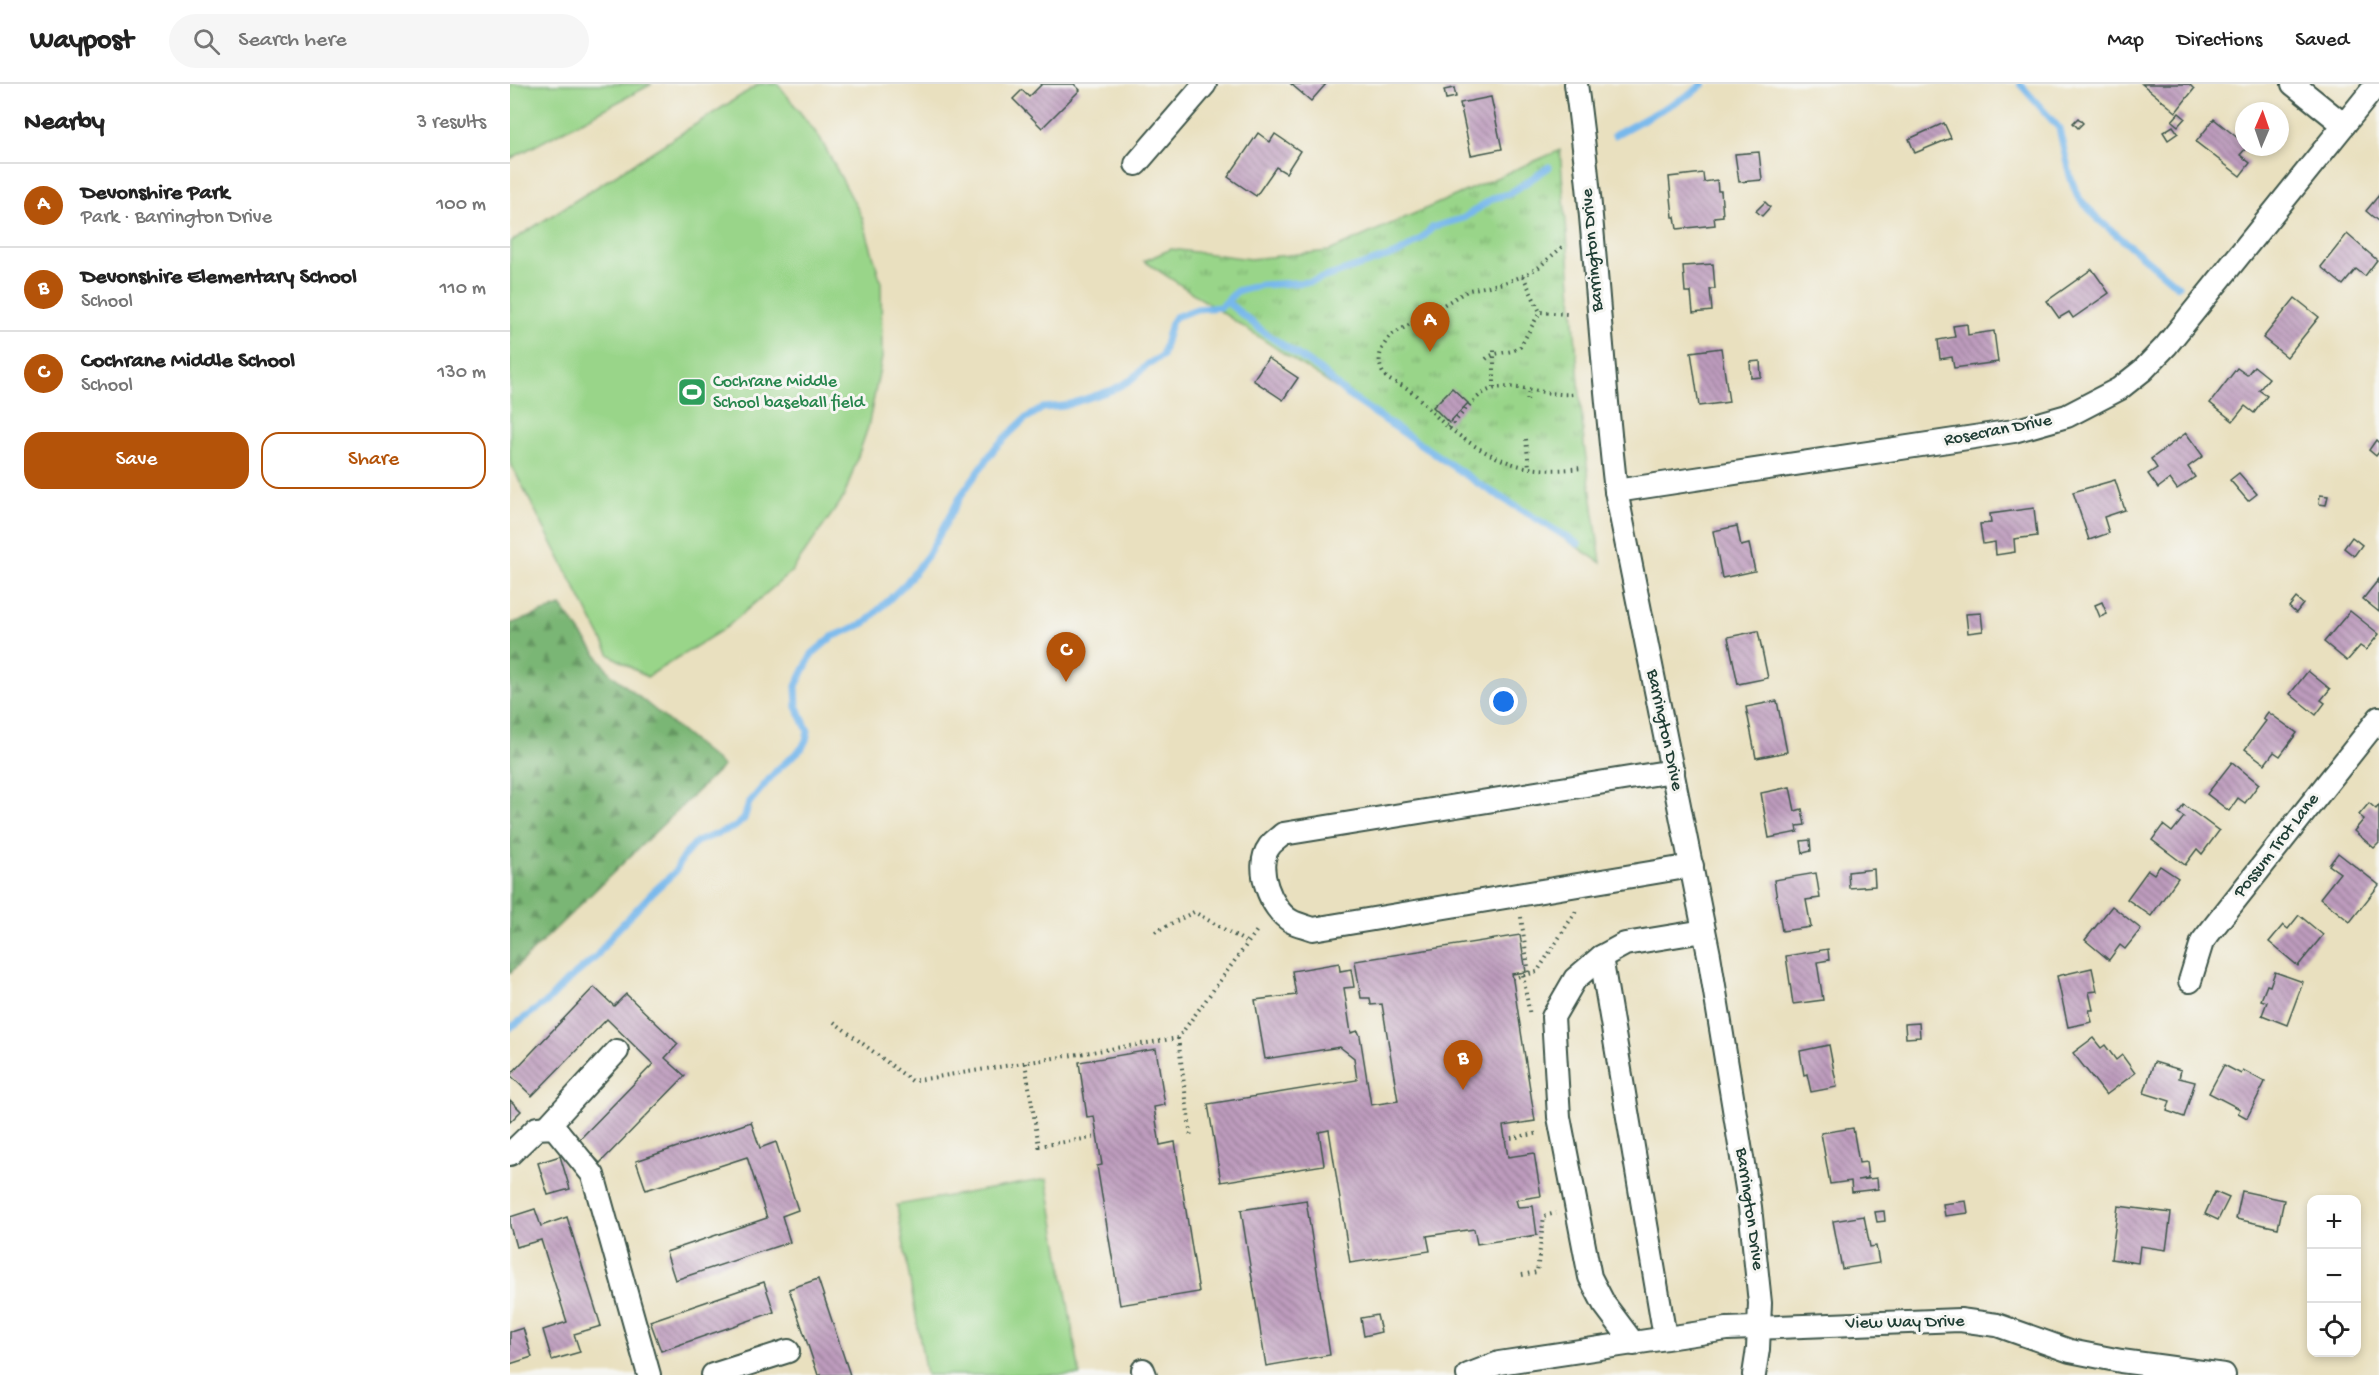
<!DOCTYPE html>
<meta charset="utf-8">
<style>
:root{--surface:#fff;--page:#f6f6f6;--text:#222;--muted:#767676;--line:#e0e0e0;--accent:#b45309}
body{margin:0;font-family:"Gochi Hand",sans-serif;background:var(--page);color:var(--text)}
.controls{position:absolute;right:18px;bottom:18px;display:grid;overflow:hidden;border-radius:12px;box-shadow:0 3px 9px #0003}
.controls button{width:54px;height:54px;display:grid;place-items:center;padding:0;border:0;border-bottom:2px solid var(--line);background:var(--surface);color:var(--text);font:30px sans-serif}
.compass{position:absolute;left:1725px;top:18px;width:54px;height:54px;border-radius:50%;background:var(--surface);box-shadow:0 3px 9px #0003;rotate:2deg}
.you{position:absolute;left:994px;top:618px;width:21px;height:21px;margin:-15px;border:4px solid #fff;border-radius:50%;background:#1a73e8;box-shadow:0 0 0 9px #1a73e833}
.badge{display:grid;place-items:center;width:39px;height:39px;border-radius:50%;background:var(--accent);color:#fff;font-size:20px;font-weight:700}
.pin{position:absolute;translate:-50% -50px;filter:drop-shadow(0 2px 3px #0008)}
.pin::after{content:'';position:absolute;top:32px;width:21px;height:18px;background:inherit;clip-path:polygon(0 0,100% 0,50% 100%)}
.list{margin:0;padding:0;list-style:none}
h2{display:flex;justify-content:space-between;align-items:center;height:78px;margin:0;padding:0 24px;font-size:26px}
h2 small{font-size:20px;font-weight:400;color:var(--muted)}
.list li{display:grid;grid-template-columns:39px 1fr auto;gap:18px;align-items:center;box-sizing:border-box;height:84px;padding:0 24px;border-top:2px solid var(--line)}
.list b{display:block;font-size:22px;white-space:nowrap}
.list p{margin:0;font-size:20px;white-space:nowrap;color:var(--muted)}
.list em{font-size:20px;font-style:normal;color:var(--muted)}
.actions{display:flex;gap:12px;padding:18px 24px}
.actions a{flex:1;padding:14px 0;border:2px solid var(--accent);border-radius:18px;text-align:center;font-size:21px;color:var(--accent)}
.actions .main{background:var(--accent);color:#fff}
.icon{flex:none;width:33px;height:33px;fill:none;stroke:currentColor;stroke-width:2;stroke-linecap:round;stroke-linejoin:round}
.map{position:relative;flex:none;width:1869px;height:1291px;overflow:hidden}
header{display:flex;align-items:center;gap:36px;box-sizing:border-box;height:84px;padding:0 30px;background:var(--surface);border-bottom:2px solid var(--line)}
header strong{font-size:28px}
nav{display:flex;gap:33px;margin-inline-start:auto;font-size:21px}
.search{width:420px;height:54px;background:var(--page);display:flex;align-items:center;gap:15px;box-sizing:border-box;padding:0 21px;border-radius:33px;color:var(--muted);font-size:22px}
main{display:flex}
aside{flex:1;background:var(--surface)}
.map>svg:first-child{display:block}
</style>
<header>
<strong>Waypost</strong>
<div class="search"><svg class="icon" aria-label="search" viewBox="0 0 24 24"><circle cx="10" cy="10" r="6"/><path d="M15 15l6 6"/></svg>Search here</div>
<nav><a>Map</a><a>Directions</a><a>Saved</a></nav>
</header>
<main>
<aside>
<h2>Nearby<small>3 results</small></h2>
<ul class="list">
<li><span class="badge">A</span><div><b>Devonshire Park</b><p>Park · Barrington Drive</p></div><em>100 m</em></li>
<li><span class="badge">B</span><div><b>Devonshire Elementary School</b><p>School</p></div><em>110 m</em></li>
<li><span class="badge">C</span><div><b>Cochrane Middle School</b><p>School</p></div><em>130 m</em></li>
</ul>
<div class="actions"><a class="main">Save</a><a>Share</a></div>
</aside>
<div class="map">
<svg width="1869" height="1291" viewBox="0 0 1869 1291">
<defs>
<pattern id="forest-firs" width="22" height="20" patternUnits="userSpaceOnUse" patternTransform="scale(1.5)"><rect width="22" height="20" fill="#7ab675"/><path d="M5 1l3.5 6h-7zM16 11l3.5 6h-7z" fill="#639561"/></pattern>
<pattern id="park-tufts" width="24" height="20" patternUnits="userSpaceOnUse" patternTransform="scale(1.5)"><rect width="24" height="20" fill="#99d589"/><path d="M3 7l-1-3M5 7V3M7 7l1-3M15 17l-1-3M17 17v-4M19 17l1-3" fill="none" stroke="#7cae71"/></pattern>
<pattern id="building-back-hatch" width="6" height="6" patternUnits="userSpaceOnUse" patternTransform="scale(1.5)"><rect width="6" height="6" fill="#bd9bbd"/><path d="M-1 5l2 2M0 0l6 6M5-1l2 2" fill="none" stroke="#99809a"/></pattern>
</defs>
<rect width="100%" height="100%" fill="#f6f6f2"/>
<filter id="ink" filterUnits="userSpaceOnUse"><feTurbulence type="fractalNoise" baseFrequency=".0167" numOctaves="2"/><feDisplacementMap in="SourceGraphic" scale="12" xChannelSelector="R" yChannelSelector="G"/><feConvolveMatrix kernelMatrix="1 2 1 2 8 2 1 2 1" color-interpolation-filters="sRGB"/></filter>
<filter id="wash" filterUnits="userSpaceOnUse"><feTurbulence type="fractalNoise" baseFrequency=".008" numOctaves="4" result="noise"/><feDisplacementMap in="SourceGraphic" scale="24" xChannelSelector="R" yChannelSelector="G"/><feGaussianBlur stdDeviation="1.35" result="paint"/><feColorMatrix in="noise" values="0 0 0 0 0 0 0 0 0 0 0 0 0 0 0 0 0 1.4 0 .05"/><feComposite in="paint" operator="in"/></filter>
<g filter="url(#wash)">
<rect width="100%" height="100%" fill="#e9e0bf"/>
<g fill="#99d589" stroke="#5c895e" stroke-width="1.5">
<polygon points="0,0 142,0 0,75"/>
<polygon points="249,0 268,0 310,54 352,133 371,198 372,274 358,343 334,413 281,488 217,543 137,593 100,571 0,378 0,158"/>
<polygon points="537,1095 570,1291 416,1291 387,1121"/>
</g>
<polygon fill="url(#forest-firs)" stroke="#4c7a54" stroke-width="1.5" points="51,522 100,589 213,682 0,889 0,540"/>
<polygon fill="url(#park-tufts)" stroke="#5c895e" stroke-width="1.5" points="1050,66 1074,360 1091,479 634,177 661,165 740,175 819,167"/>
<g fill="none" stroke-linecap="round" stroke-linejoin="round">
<g stroke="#77b8ec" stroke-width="7">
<polyline points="1510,0 1549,44 1560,92 1568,113 1589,136 1668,202"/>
<polyline points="1105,51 1182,9 1193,0"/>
<polyline points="717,218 755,249 810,286 838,311 969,400 1068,460"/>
<polyline points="0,944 38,917 56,898 85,874 104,849 143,808 165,788 173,773 186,758 225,743 234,735 239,719 267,686 292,664 296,656 298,647 287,623 286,602 302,570 322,553 355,539 396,499 418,471 452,410 485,364 500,349 515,335 533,324 554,322 602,306 621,296 638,280 652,272 661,239 665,233 687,225 711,223 727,207 751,201 800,198 889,169 910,156 923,143 954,134 983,114 999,110 1039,83"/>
</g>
</g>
<g id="blocks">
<g fill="url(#building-back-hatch)">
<polygon points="532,0 564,0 570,6 532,44 503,15 512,6 519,13"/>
<polygon points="781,0 816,0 801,17"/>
<polygon points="1632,0 1679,0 1684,5 1666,28"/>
<polygon points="944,4 946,13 936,15 934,6"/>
<polygon points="981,13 992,65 961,71 950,19"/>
<polygon points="1669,29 1675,34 1668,42 1662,37"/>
<polygon points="1568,34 1573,39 1568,44 1563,39"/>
<polygon points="1704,35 1734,59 1734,63 1737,63 1730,71 1740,79 1730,92 1686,58"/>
<polygon points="1434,39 1441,54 1405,69 1399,55"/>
<polygon points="1663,42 1668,49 1658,56 1653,48"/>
<polygon points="748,49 760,58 765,50 790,67 776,89 766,83 746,112 718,93"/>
<polygon points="1249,68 1252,96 1229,98 1225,70"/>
<polygon points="1193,89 1194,98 1207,96 1208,107 1211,107 1213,132 1204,133 1205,141 1167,145 1165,133 1163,133 1159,93"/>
<polygon points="1869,111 1869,138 1856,127"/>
<polygon points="1255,118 1260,123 1252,132 1246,127"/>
<polygon points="1837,150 1867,176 1855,192 1846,185 1833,201 1811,183"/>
<polygon points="1203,180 1205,205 1200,205 1202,227 1183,229 1181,208 1175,208 1173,182"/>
<polygon points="1582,185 1599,209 1563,234 1559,228 1549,234 1537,217"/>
<polygon points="1785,214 1809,233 1777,273 1753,254"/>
<polygon points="1457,240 1458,251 1484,247 1488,278 1444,284 1442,273 1430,275 1428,256 1445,253 1443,242"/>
<polygon points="1211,264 1219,318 1189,322 1181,268"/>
<polygon points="758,274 788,294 773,316 743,296"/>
<polygon points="1250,277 1251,293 1241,294 1240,278"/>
<polygon points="1744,282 1759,294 1749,306 1757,312 1744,329 1735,322 1723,337 1700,319 1727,284 1737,291"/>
<polygon points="942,304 958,319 939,339 923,323"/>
<polygon points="1676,349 1693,372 1678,383 1685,393 1667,405 1660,395 1648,404 1638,390 1647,384 1641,375"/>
<polygon points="1866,356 1869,359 1869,368 1866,372 1859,366"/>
<polygon points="1729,389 1747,410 1738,417 1720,396"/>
<polygon points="1605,396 1615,426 1594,433 1599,449 1579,456 1563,408"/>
<polygon points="1810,411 1818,412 1816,421 1809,420"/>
<polygon points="1524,424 1527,452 1504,455 1505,468 1486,471 1485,458 1473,460 1470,440 1481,439 1480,430"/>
<polygon points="1227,442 1231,462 1239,460 1245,487 1212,494 1203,447"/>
<polygon points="1842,453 1852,461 1844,472 1834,464"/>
<polygon points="1869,495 1869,528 1853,515"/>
<polygon points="1786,514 1793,520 1786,529 1779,523"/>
<polygon points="1592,518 1597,530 1590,533 1585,521"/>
<polygon points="1840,527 1869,550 1856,566 1850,562 1837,577 1814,558"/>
<polygon points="1471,529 1473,547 1458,549 1456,530"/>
<polygon points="1248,547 1258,594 1228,600 1218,553"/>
<polygon points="1798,587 1820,605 1811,616 1815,619 1806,631 1780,610"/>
<polygon points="1267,617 1277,668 1246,674 1236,623"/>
<polygon points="1758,628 1787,649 1770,672 1764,668 1755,680 1735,665 1756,637 1753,635"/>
<polygon points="1722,678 1749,700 1735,719 1728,714 1719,727 1697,710"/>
<polygon points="1280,703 1285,727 1292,725 1295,741 1287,742 1288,748 1259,754 1251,709"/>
<polygon points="1859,719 1866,725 1869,721 1869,759 1864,764 1844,747 1854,735 1849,731"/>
<polygon points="1674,721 1709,747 1692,770 1687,765 1675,781 1642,756 1653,741 1662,748 1674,733 1668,729"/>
<polygon points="1300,756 1301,767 1293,769 1291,757"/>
<polygon points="1828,769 1869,801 1840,838 1810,814 1830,789 1819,781"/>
<polygon points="1650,782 1668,794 1641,832 1617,815 1638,786 1644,790"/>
<polygon points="1364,785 1365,802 1339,804 1338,788"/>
<polygon points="1306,789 1310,814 1296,816 1301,843 1272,847 1264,796"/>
<polygon points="1602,822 1631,845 1615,865 1610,861 1599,876 1575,856"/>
<polygon points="1789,831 1813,851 1788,882 1759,858 1773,841 1778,845"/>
<polygon points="1010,851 1016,888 1002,890 1025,1037 993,1042 998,1073 1024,1069 1031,1112 1006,1116 1008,1123 1023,1122 1027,1151 967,1160 964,1145 917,1152 920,1167 840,1179 819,1046 809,1048 814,1081 711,1098 698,1020 847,996 844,974 830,963 755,975 745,916 786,911 782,887 829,879 830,887 841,885 844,903 834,904 841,949 848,947 850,952 861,1021 888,1017 872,920 861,921 860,914 851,914 845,877"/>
<polygon points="1318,865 1319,876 1307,878 1313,916 1283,920 1276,872"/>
<polygon points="1582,884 1587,907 1579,908 1583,926 1579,926 1582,938 1558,943 1547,892"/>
<polygon points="1765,888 1793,898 1777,941 1752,931 1757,918 1751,916 1757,901 1760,902"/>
<polygon points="84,903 104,922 116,910 168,960 155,974 175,992 90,1079 68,1057 143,980 97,935 22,1012 0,991"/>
<polygon points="1409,939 1410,953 1396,954 1395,940"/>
<polygon points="1583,954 1591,964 1595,961 1606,976 1612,971 1625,989 1596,1011 1563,969"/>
<polygon points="1319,961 1327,1003 1301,1008 1297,990 1294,991 1290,967"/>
<polygon points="646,965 655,1021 644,1023 650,1061 665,1058 689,1208 610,1221 587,1082 592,1081 584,1032 577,1033 569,978"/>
<polygon points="1644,978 1671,986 1669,994 1685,998 1674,1033 1657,1027 1660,1017 1634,1009"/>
<polygon points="1714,981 1731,990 1733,986 1755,998 1737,1034 1728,1029 1730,1025 1699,1009"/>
<polygon points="0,1016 11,1027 0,1038"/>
<polygon points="241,1038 250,1064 266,1058 288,1126 272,1132 280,1158 165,1196 156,1168 257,1134 237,1073 136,1106 126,1077"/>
<polygon points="1343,1044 1349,1079 1356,1078 1358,1094 1348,1096 1367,1094 1368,1105 1342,1108 1341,1097 1320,1100 1311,1049"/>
<polygon points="50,1072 60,1105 38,1111 28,1079"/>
<polygon points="1732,1107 1774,1116 1768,1144 1726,1135"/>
<polygon points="1705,1108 1719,1114 1708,1136 1695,1130"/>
<polygon points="796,1116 820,1271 756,1282 731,1126"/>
<polygon points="1456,1117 1458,1129 1435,1132 1433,1120"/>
<polygon points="1608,1122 1661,1129 1656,1166 1630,1162 1628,1179 1601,1175"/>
<polygon points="25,1125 31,1142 57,1133 91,1242 64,1250 70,1268 42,1276 33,1246 57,1238 31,1156 6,1163 0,1142 0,1133"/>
<polygon points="1374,1127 1375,1137 1367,1138 1365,1128"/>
<polygon points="1354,1132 1360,1163 1366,1162 1369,1179 1332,1185 1323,1137"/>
<polygon points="308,1195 340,1291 308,1291 279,1205"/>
<polygon points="254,1198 264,1228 151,1267 140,1237"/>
<polygon points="867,1231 871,1248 854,1252 851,1234"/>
<polygon points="13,1244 22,1273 0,1280 0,1248"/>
</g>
</g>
</g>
<g filter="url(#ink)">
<use href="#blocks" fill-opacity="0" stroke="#3d5549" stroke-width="1.5"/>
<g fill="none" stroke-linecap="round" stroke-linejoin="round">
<g stroke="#3d5549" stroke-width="26">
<g id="minor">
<path d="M1066 0C1085 135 1090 271 1106 407L1199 871 1240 1123 1250 1219 1248 1265 1244 1291"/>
<polyline points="1783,0 1834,41"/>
<polyline points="626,80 695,0"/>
<polyline points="1106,407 1504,347 1557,332 1609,305 1633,286 1656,262 1867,0"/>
<path d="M1163 687 773 750C769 754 762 758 759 763 744 783 761 826 781 837 788 841 796 842 803 845L1182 782"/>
<polyline points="1091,873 1155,1253"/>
<polyline points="1680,897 1692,858 1869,634"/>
<polyline points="37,1043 107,967"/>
<polyline points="0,1070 27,1044 44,1043 83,1091 139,1291"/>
<polyline points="1124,1260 1094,1220 1080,1193 1049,1033 1043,933 1065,895 1091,873 1115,860 1194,847"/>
<polyline points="633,1286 635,1291"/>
<polyline points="203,1291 278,1267"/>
<polyline points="958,1291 989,1279 1217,1245 1450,1236 1487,1241 1560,1267 1611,1277 1714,1291"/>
</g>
</g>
<g stroke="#3d5549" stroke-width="4" stroke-dasharray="1.5 4.5" stroke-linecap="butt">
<path d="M1052 163 1029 183 1013 192 994 199 959 206 883 250C872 260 866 273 872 287 877 299 889 298 898 305 913 316 924 332 938 343 955 357 978 371 998 378 1021 387 1047 387 1071 384"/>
<polyline points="1013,192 1030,228"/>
<path d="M976 275C986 266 999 271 1010 263L1030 228 1057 230"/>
<polyline points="984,304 984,262"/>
<polyline points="1017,316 1019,306"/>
<path d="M939 344C950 333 961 316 975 308 997 295 1037 313 1063 310"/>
<polyline points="1016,355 1019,383"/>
<polyline points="1011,833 1019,890"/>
<polyline points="645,848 684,828 738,859"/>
<polyline points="1013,891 1020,932"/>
<polyline points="1002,894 1027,888 1068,824"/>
<polyline points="324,938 402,997 668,954 748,845"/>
<polyline points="668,954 681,1053"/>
<polyline points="515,979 529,1062 587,1053"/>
<polyline points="995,1055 1030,1049"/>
<polyline points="1012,1191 1027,1188 1034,1132 1046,1129"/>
</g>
<use href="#minor" stroke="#fff" stroke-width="22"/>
</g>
</g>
<defs>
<g id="stadium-square" transform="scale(1.5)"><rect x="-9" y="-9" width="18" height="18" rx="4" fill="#2e9e5b" stroke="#f6f6f2"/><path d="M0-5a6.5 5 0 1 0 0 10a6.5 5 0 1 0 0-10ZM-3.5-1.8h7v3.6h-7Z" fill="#fff"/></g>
</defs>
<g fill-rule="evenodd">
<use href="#stadium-square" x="182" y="308"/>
</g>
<g text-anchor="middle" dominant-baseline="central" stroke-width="6" stroke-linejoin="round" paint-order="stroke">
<g font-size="18" fill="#1f3d34" stroke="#f6f6f2">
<text transform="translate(1083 166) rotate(-95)">Barrington Drive</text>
<text transform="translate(1488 347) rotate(-11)">Rosecran Drive</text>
<text transform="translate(1154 646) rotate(78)">Barrington Drive</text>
<text transform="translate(1767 762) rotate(-52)">Possum Trot Lane</text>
<text transform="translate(1239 1125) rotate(82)">Barrington Drive</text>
<text transform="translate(1395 1239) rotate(-1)">View Way Drive</text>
</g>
<g font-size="18" fill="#27864d" stroke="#f6f6f2" text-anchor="start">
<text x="203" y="298">Cochrane Middle<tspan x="203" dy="21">School baseball field</tspan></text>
</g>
</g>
</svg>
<div class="controls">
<button>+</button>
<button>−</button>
<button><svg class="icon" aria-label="locate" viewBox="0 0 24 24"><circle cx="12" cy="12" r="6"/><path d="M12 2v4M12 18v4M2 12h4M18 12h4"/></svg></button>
</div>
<svg class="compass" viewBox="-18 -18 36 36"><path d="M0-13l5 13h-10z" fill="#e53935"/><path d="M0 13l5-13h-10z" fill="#767676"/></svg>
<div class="you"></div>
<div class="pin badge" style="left:920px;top:268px">A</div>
<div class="pin badge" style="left:953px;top:1006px">B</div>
<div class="pin badge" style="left:556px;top:598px">C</div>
</div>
</main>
